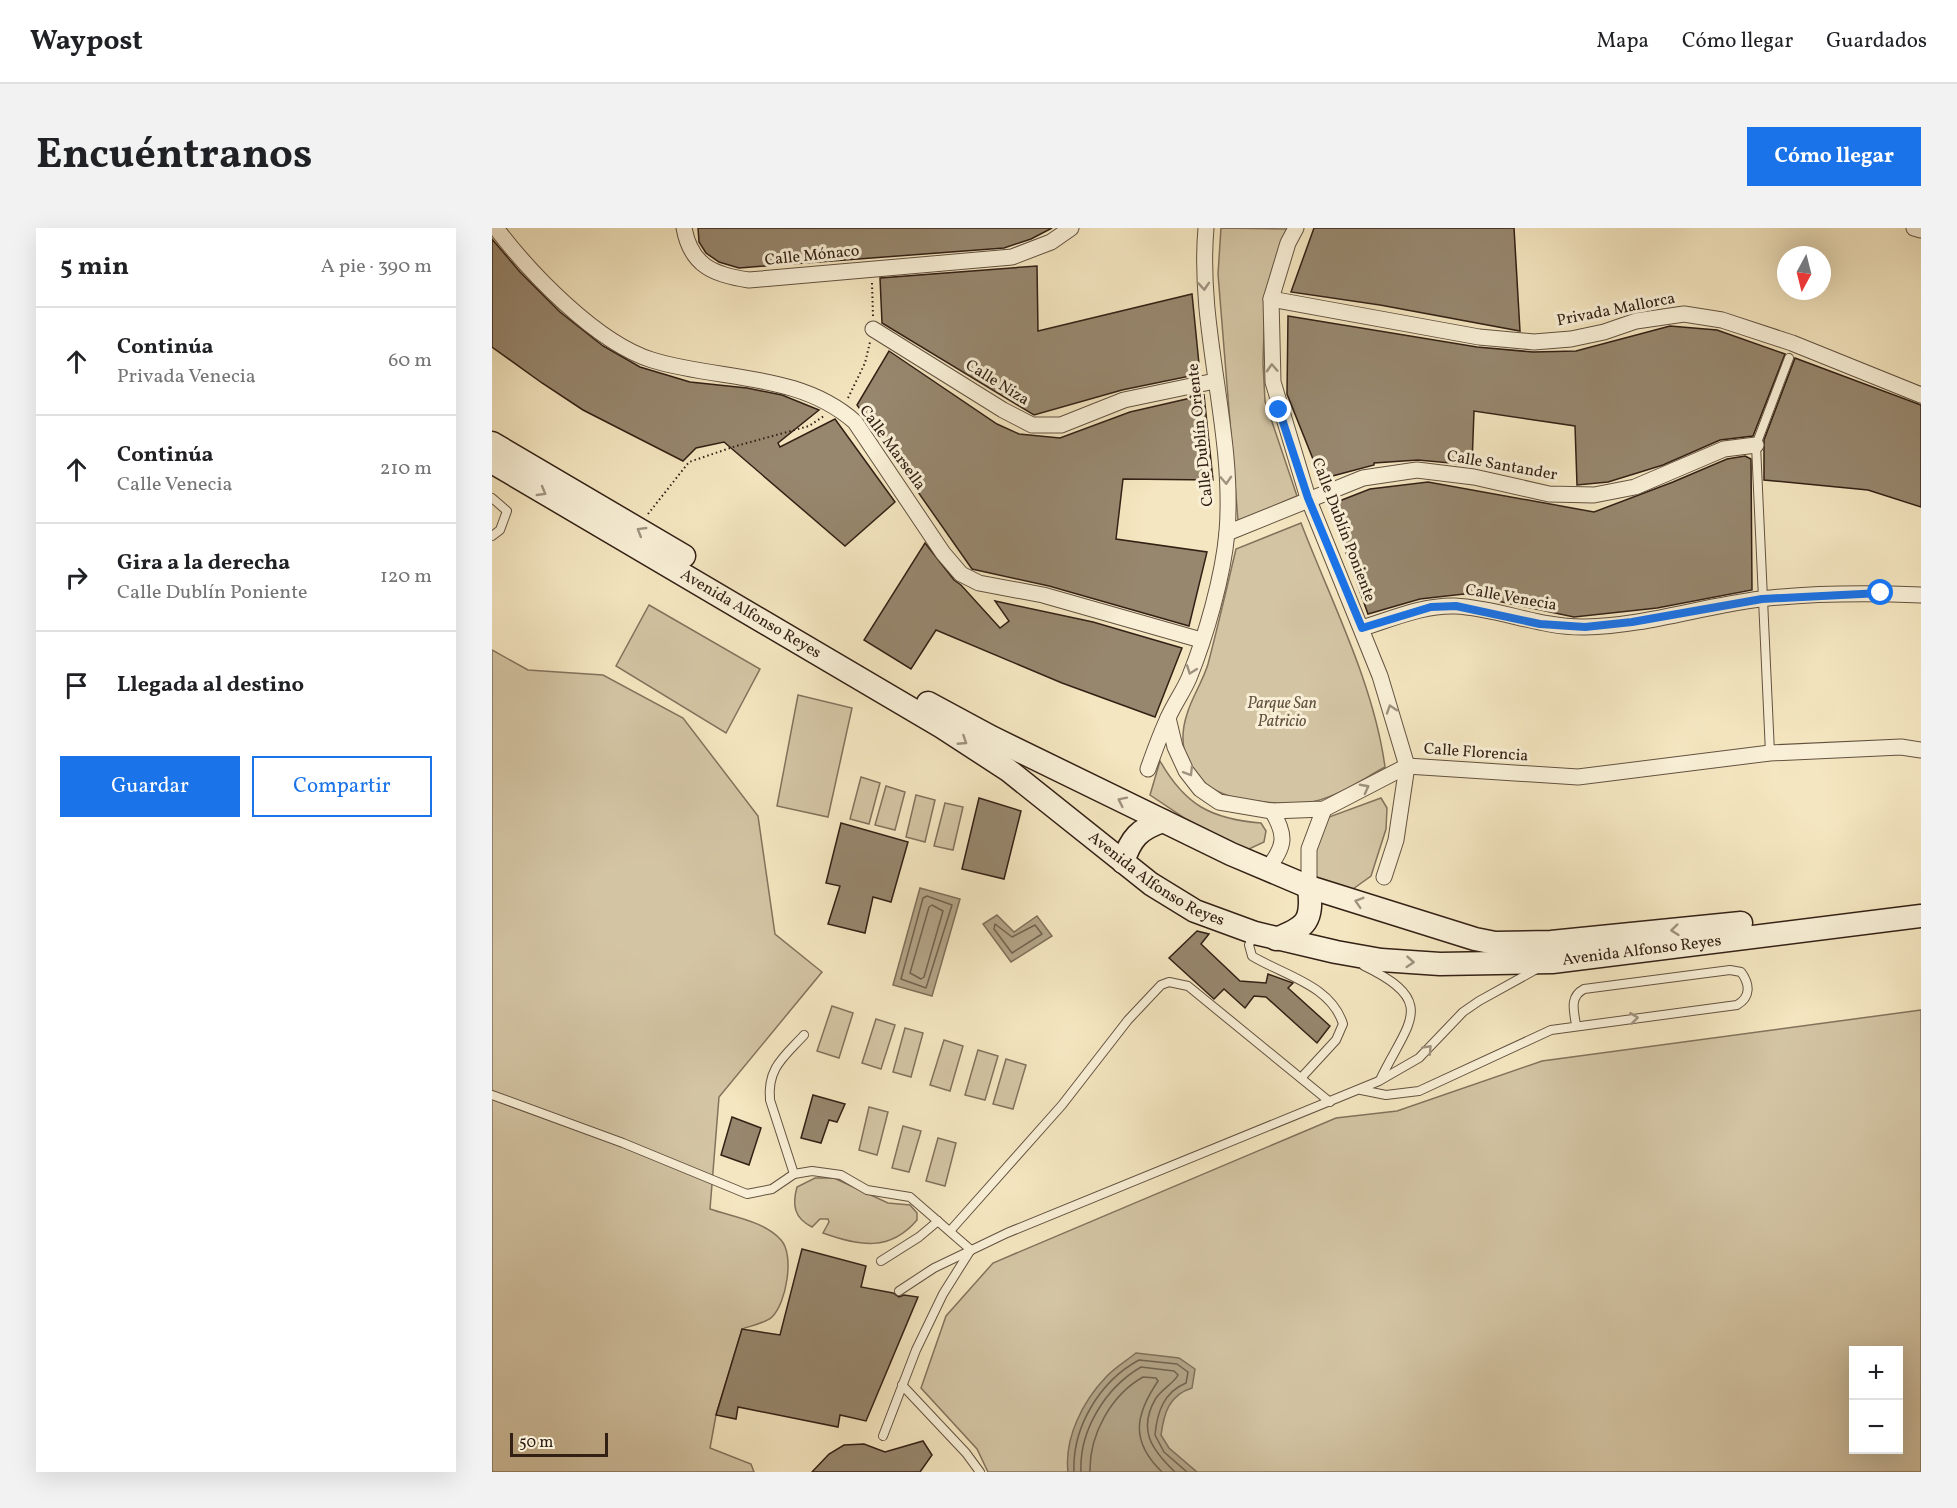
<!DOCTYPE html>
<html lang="es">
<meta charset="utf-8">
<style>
:root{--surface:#fff;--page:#f2f2f2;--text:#202124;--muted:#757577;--line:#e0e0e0;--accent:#1a73e8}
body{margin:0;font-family:Vollkorn,serif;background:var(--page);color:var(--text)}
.controls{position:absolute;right:18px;bottom:18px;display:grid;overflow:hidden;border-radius:0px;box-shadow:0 6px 24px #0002}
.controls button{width:54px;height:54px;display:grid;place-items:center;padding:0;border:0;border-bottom:2px solid var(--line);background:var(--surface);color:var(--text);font:30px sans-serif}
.compass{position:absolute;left:1285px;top:18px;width:54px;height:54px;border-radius:50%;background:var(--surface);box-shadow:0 6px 24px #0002;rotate:187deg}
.scale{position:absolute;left:18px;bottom:15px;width:98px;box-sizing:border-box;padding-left:6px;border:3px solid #332015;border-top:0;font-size:16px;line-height:21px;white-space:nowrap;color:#332015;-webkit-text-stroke:4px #f8efd6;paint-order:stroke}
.stop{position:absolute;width:18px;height:18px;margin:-14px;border:4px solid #1a73e8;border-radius:50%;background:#fff}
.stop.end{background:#1a73e8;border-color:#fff;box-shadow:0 2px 6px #0008}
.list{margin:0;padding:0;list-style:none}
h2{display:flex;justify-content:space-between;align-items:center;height:78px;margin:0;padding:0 24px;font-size:26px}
h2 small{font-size:20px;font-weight:400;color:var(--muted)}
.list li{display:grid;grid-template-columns:39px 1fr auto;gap:18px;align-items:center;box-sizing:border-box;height:108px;padding:0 24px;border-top:2px solid var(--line)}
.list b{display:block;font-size:22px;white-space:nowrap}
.list p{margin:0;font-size:20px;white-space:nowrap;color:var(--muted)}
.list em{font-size:20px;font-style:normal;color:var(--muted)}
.actions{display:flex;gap:12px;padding:18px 24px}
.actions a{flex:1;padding:14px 0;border:2px solid var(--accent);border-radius:0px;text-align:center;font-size:21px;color:var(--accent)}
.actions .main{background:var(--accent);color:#fff}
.icon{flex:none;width:33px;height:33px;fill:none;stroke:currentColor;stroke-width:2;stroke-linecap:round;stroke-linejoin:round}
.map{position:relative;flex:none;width:1429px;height:1244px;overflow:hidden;border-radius:0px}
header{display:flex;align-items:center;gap:36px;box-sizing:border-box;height:84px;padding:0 30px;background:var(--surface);border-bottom:2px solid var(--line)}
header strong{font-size:28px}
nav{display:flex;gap:33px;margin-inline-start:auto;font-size:21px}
.intro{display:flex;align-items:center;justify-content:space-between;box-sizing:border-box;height:144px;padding:0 36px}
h1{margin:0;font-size:42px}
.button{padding:15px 27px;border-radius:0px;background:var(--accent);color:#fff;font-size:21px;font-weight:700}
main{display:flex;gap:36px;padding:0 36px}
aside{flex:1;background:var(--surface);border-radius:0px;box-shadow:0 6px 24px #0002}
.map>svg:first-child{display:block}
</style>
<header>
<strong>Waypost</strong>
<nav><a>Mapa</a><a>Cómo llegar</a><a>Guardados</a></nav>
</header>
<div class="intro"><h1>Encuéntranos</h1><a class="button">Cómo llegar</a></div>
<main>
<aside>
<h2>5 min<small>A pie · 390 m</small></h2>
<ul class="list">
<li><svg class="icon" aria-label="ahead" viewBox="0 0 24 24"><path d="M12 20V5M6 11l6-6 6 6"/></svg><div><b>Continúa</b><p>Privada Venecia</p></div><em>60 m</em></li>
<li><svg class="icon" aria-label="ahead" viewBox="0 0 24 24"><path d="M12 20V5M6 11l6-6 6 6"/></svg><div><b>Continúa</b><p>Calle Venecia</p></div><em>210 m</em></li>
<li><svg class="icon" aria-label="right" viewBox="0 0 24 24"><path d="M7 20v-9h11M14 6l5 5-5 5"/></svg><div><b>Gira a la derecha</b><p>Calle Dublín Poniente</p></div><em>120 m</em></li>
<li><svg class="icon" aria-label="arrive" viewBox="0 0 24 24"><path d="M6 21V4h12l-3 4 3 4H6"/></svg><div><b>Llegada al destino</b></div></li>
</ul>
<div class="actions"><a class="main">Guardar</a><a>Compartir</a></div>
</aside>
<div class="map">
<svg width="1429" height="1244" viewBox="0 0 1429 1244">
<rect width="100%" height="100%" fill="#f4e6c0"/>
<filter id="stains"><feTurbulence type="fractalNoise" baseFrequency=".00333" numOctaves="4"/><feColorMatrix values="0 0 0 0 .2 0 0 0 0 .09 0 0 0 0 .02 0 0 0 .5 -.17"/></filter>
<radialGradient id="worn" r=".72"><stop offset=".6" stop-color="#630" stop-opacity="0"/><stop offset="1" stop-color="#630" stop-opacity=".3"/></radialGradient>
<g fill="#d3c4a3" stroke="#83725c" stroke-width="1.5" fill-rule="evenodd">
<polygon points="729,0 796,1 773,71 771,135 773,173 805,268 746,293 726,46"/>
<path d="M809 295C839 373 882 456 893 539 871 551 848 567 824 573 802 579 777 574 755 572 710 566 680 532 695 486 700 469 711 453 716 436 726 398 735 359 744 321Z"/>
<polygon points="157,377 268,441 234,505 124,438"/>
<path d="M0 422 36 442 111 447 191 490 266 588 283 706 330 744 227 869 218 981C241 989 272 993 289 1012 303 1027 294 1076 280 1089 274 1095 258 1098 250 1101L224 1187 218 1220 259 1236 262 1244H0Z"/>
<polygon points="306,467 360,480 336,589 285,578"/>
<path d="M668 533C693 577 719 591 769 595L774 603 772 614 755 622 694 591 658 567Z"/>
<polygon points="369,549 388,555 377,596 358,591"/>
<polygon points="394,558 413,564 403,602 383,597"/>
<polygon points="424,567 443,572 433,614 414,609"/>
<polygon points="889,570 895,580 894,601 879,648 861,661 824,649 824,611 837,589"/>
<polygon points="453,575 471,579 461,622 442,618"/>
<polygon points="340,778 361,785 347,830 325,823"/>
<path d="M1429 782V1244H496L485 1221 429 1160 454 1088 501 1035 844 890 905 883 1050 833ZM1362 1122H1406V1222H1362Z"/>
<polygon points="384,791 403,797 389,841 370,835"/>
<polygon points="413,800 431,805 419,849 401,844"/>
<polygon points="452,812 471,818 458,863 438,857"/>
<polygon points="486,822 506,828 493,872 473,867"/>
<polygon points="514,831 534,837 521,881 501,876"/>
<polygon points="377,879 396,884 385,927 367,922"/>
<polygon points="411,898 429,903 417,944 400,940"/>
<polygon points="446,910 464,915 453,958 434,953"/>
<path d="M323 950H342L396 975 418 977 425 985V992C398 1024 367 1018 331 1005L337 994 336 991H328L320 999C302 990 300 977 305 959Z"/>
</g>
<g fill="#b2a386" stroke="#7f6f59" stroke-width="1.5">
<polygon points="428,660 468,671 440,768 401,757"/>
<polygon points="505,687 522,704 545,688 560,708 519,734 491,696"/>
<path d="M644 1125 687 1130 703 1141 700 1160C677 1167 672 1185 669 1207L677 1220 705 1244H576C572 1210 591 1173 614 1149 622 1140 634 1133 644 1125Z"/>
</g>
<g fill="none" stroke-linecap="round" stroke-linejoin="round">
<g stroke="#72624e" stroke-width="1.5">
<polygon points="435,668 460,677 434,760 409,751 431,670"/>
<polygon points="440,677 451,683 432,749 429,751 418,745 437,679"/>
<polygon points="503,696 520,709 543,697 550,706 520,725 502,701"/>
<path d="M582 1244C580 1199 608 1153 647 1132L685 1136 696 1144 694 1155C672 1164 665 1184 663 1207L672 1224 695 1244"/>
<path d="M589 1244C587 1203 613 1160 649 1139L682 1143 686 1147C682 1155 670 1161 664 1170 645 1202 660 1222 683 1244"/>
<path d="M598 1244C597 1207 619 1167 651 1149L664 1150 666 1153C643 1187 638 1213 670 1244"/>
</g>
</g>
<g fill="#97876e" stroke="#332015" stroke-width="1.5">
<polygon points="206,0 560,0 539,11 512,20 247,40 227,34 214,25 207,14"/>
<polygon points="822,0 1022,0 1028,103 888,77 799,64"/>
<polygon points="0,11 28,44 68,84 111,118 148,139 198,154 255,160 290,167 327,182 286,215 288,219 343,191 403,274 353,318 232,214 204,220 191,233 91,182 50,155 0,119"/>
<polygon points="545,38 546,103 700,66 708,146 630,162 542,187 390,95 388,50"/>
<polygon points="796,88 985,119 1041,124 1084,123 1178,98 1225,102 1293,126 1261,208 1228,212 1171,237 1116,254 1085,257 1083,198 982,183 980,237 926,232 882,235 882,237 829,251 795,166"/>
<polygon points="397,123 505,196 527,206 568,210 638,184 712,167 721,252 631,251 624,311 715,324 697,398 557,358 480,341 365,177"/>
<polygon points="1303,130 1429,177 1429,279 1376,262 1272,252 1272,212"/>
<polygon points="1253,228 1259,231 1260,362 1165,380 1082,389 972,366 928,371 876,386 837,277 878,261 936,254 1102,284 1181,254 1235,231"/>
<polygon points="433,315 462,352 469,357 508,400 517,393 503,373 601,394 690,420 663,489 570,455 444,402 419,441 372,412"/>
<polygon points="487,570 529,583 512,651 470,641"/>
<polygon points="349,595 416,614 399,674 381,669 373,705 336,696 348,658 334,655"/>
<polygon points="705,703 717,706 709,716 748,753 774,755 776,746 801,755 796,760 838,798 825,815 774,769 762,768 753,780 732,761 722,771 677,730"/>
<polygon points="321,867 353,876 345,894 337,892 329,915 309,910"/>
<polygon points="240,889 269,900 257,937 229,927"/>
<polygon points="310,1021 374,1038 369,1059 401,1065 407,1069 412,1067 426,1069 374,1193 348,1187 346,1199 246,1179 244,1191 224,1187 250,1101 288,1107"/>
<polygon points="431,1213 440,1227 428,1244 320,1244 337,1226 352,1217 372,1216 393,1224"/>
</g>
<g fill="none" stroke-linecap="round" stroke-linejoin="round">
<g stroke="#635240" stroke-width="10">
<g id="service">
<polyline points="0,270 15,283 8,302 0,308"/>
<polyline points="1278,525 1264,217 1297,130"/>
<path d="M762 706 757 717 760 728C791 747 839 757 851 796L844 812 809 850"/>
<path d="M872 738C948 774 915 795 888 852"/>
<path d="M869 862 894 867 927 863 1059 802 1245 777C1259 769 1258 756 1249 744L1238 742 1092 761C1077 769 1082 783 1084 797"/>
<polyline points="0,867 131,915 255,966 280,961 302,946 320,943 349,947 375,962 418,969 479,1022"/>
<path d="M302 946 278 872C275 840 292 829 312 807"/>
<polyline points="458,1003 570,877 636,792 669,757 677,754 696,758 838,874"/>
<polyline points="389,1033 427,1009 446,993"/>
<polyline points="407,1063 442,1040 515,1005 887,853 927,830 971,784 987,773 1043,742"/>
<polyline points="410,1157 474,1225 488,1244"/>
<polyline points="391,1208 424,1122 451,1066 478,1023"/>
</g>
</g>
<g stroke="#635240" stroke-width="17">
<g id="minor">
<path d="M4 0C38 45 105 115 160 132 228 153 307 144 363 194L451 325 469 346 487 355 551 367 709 412"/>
<path d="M192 0C199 38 222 47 257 52L520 29 559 14 579 0"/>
<polyline points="804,0 796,15 779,71 781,154 816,270 888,448 915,538 904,612 892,649"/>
<polyline points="1422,0 1429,2"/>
<polyline points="779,71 987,109 1042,114 1079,111 1112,104 1144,93 1192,86 1230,92 1300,115 1429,167"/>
<polyline points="381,101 511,182 540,197 569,197 632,172 723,153"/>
<polyline points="735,305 871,250 925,242 982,249 1057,266 1102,267 1143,259 1232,221 1264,217"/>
<path d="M870 400C900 391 931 377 963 378 1007 380 1048 400 1093 399 1153 398 1210 378 1269 371 1321 365 1377 365 1429 367"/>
<polyline points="676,490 683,519 694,543 708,561 727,574 780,583 832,581 915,538 1086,549 1278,525 1409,519 1429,522"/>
<path d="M656 541C662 524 668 507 676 490 682 476 691 464 697 450 714 408 731 349 735 304 743 202 705 102 714 0"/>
<path d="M775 641C793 619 795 608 780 583"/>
<polyline points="817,659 817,621 832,581"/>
</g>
</g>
<g stroke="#332015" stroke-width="25">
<g id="secondary">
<polyline points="0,215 192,328"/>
<path id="s1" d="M0 234 450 499 516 542 659 656 703 683 763 705 844 724 889 732 948 736 1060 734 1429 688"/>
<polyline points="436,475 499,509 739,626 817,659 983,711 1003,715 1059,714 1249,695"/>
<path d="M631 634C639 610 647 601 671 593"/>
<path d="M784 711C815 699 821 693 817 659"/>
</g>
</g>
<g stroke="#332015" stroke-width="2" stroke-dasharray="1.5 3" stroke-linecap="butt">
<polyline points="380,55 381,88"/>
<polyline points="356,170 373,135 378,114"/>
<polyline points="156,286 197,234 244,218 317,198 332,188"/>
</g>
<use href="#service" stroke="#f8efd6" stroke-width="8"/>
<use href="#minor" stroke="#f8efd6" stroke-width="15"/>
<use href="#secondary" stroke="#f8efd6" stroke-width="22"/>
</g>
<defs><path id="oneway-chevron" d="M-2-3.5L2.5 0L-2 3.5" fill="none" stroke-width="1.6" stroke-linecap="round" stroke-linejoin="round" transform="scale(1.5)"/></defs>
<g stroke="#9f927f">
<use href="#oneway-chevron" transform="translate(712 58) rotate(86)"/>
<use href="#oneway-chevron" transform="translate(780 140) rotate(-93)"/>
<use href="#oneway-chevron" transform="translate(734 252) rotate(87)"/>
<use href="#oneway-chevron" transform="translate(50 264) rotate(30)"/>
<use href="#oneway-chevron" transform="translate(149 303) rotate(-149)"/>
<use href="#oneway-chevron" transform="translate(699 442) rotate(110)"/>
<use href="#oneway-chevron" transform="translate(899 481) rotate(-108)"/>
<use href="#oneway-chevron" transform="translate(471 513) rotate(33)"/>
<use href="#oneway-chevron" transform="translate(697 544) rotate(58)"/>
<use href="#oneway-chevron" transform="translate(873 560) rotate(-28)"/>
<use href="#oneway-chevron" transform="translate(630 573) rotate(-154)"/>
<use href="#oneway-chevron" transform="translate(867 674) rotate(-163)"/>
<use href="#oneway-chevron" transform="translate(1183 702) rotate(174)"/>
<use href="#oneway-chevron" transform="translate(918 734) rotate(4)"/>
<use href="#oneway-chevron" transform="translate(1142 790) rotate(-7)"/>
<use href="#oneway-chevron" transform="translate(936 821) rotate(-47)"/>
</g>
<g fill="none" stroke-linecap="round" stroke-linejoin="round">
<polyline stroke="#1a73e8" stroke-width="8" points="787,182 816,270 870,400 939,379 964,378 1048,396 1093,399 1140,394 1270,371 1389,365"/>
</g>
<g text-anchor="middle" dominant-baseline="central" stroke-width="6" stroke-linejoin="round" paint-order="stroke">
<g font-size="16" fill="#332015" stroke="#f8efd6">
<text transform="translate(320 28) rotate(-6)">Calle Mónaco</text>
<text transform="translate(1124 82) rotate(-11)">Privada Mallorca</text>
<text transform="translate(505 155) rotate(32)">Calle Niza</text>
<text transform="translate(709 207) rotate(-96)">Calle Dublín Oriente</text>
<text transform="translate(400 220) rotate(54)">Calle Marsella</text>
<text transform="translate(1010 238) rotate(10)">Calle Santander</text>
<text transform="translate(851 302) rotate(69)">Calle Dublín Poniente</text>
<text transform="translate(1019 370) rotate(10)">Calle Venecia</text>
<text stroke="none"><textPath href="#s1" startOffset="300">Avenida Alfonso Reyes</textPath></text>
<text transform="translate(984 525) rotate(4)">Calle Florencia</text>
<text stroke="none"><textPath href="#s1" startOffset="786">Avenida Alfonso Reyes</textPath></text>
<text stroke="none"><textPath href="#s1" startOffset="1290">Avenida Alfonso Reyes</textPath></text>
</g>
<g font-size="16" font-style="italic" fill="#635140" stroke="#f8efd6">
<text x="790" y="476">Parque San<tspan x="790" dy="18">Patricio</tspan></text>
</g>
</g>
<rect width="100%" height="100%" filter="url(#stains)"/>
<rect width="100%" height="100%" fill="url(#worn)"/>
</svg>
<div class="controls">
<button>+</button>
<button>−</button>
</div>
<svg class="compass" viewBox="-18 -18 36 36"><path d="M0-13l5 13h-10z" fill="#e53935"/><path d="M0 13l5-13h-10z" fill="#757577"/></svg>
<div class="scale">50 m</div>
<div class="stop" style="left:1389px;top:365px"></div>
<div class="stop end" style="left:787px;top:182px"></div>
</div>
</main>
